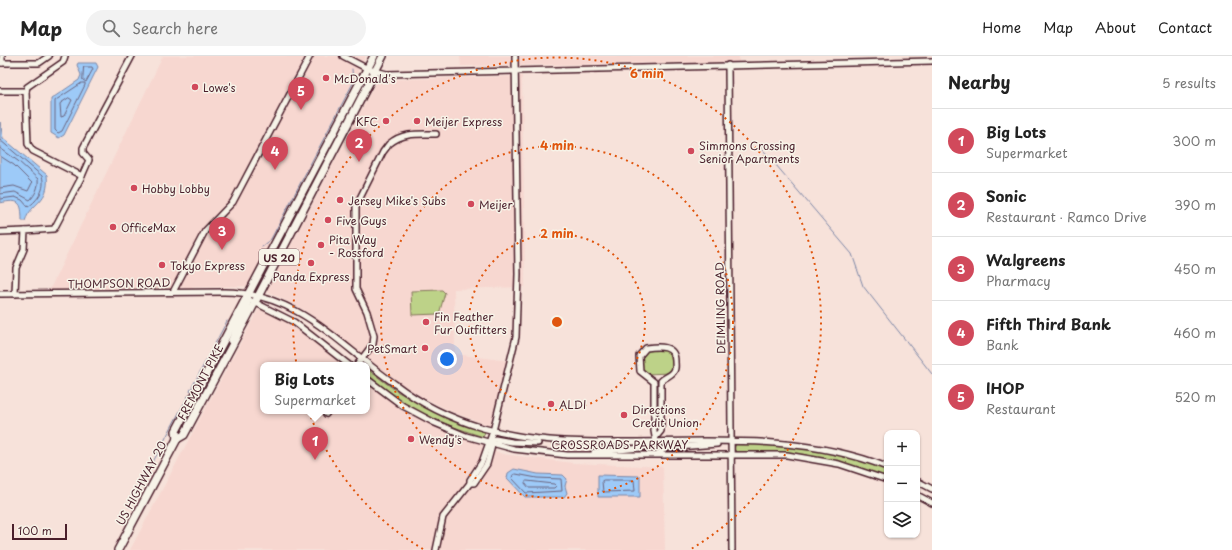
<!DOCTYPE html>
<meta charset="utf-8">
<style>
:root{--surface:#fff;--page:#f2f2f2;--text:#222;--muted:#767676;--line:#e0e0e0;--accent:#d1495b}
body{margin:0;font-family:"Playpen Sans",sans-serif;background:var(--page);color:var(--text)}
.controls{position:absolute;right:12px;bottom:12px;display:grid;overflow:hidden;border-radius:8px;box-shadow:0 1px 3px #0004}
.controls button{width:36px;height:36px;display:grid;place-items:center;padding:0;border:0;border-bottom:1px solid var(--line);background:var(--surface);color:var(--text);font:20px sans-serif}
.scale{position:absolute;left:12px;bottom:10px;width:55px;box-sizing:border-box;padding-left:4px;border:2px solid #4a1f2b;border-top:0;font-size:11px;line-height:14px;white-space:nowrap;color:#4a1f2b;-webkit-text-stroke:3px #f7f3e8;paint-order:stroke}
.you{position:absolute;left:447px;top:303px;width:14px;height:14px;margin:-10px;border:3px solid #fff;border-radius:50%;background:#1a73e8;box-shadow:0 0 0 6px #1a73e833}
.badge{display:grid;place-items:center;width:26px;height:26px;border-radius:50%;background:var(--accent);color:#fff;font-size:13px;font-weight:700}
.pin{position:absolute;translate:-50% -33px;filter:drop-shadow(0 1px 2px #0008)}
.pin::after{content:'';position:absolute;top:21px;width:14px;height:12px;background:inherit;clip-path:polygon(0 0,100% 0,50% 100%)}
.popup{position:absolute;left:260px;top:306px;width:110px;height:52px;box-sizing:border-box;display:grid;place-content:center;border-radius:8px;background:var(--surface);filter:drop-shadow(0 1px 3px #0005);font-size:13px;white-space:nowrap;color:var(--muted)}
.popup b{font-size:15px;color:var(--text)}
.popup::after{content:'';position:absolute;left:50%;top:100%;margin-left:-8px;border:8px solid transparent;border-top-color:var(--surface)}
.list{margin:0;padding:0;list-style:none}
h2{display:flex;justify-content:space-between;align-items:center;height:52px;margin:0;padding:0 16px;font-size:17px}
h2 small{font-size:13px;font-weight:400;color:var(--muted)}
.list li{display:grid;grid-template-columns:26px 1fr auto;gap:12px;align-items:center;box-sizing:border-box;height:64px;padding:0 16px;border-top:1px solid var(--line)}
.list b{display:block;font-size:15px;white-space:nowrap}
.list p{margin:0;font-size:13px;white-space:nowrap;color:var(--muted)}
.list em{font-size:13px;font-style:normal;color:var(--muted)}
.icon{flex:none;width:22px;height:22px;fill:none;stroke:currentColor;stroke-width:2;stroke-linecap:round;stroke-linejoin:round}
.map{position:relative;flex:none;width:932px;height:494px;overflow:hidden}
header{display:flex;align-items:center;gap:24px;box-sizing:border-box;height:56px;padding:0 20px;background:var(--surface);border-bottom:1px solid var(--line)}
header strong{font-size:19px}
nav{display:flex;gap:22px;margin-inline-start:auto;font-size:14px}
.search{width:280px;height:36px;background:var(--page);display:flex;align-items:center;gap:10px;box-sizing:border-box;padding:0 14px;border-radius:22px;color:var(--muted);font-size:15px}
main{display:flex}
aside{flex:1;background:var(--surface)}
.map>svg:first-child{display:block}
</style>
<header>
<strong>Map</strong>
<div class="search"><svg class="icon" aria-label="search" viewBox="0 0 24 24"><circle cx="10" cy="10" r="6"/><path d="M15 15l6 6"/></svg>Search here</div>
<nav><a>Home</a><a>Map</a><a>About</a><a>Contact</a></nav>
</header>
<main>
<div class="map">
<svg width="932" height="494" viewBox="0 0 932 494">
<rect width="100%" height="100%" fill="#f7e2da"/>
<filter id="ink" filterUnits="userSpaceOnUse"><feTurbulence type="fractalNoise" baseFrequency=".025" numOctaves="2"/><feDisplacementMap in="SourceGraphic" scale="8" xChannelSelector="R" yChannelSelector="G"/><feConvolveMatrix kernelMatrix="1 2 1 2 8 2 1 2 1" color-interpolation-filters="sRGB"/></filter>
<g filter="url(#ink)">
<g fill="#f7d7d0">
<polygon points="163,0 366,0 247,230 49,235"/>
<polygon points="460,0 739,0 739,6 461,10"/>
<polygon points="522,20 525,231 454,233 455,298 509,305 490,370 452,356 407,333 306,255 267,235 377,24"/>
<polygon points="258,254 266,254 300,273 306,280 344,309 263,309 263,355 367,355 367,326 402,352 502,398 573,407 663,411 665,494 130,494"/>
</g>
<g fill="#bdd288" stroke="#84785a">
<polygon points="442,234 445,237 439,258 412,259 411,235"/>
<path d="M665 294 669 296C673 303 674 310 670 317L646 318 641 313C642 292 646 295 665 294Z"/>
<polygon points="367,313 398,336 445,360 482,374 485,377 483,381 437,365 405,348 368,320"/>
<path d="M736 388C789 389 838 393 887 414V422C838 401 789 396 737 396L734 393Z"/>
</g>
<g fill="#9dcaf8" stroke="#7c86a6">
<polygon points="78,7 96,7 98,11 64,79 59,82 51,77 51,43 79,24 81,19 77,9"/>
<path d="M0 66 3 82 47 119C50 147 32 145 25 165H22C22 145 19 143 0 147Z"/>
<polygon points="514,413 538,418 563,419 567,423 565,430 567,437 564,441 525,441 507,422 508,417"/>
<polygon points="598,419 640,420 640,441 598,441"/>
</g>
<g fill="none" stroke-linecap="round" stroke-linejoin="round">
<g stroke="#6b637d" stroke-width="1">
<polygon points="84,11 92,11 93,13 86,26 83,24"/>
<polygon points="82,27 85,27 85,29 62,75 58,77 55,74 55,45"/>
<polygon points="69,42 72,44 64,60 61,61 60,48"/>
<path d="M0 84 42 120C46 133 38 144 28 151L22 144 15 141 0 143"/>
<path d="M0 92 18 105 38 123C39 131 35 139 30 144L15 136 0 138"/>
<polyline points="0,100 14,109 32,127 28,135 14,130 0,132"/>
<polygon points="516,418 537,422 561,423 562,435 526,437 512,422 513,419"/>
<polygon points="604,424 634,424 635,435 603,436 602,425"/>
<polygon points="527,425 554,428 556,430 554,432 529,432 525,427"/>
</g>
<g stroke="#7c86a6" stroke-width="1">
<polyline points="758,88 852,198 863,230 932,318"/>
<polyline points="262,190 271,183 353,27 352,13"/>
<polyline points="190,335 227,265"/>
<polyline points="129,451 188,340"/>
</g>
<g stroke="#4a1f2b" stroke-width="8">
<g id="minor">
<polyline points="2,0 2,7"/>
<polyline points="343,0 368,13 387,18 932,5"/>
<polyline points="0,7 39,7 49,0"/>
<polyline points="728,9 732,494"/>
<polyline points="0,35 26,35"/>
<polyline points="26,35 28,88 33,95 82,120 89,104 83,97 83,92 132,0"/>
<polyline points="26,35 27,31 63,6 65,0"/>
<polyline points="0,176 25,175"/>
<polyline points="173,236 205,175 233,146 310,0"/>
<path d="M0 238 224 236C298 236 339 289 395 328 421 348 452 363 483 372 528 385 571 386 617 386 708 386 801 377 887 411"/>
<polyline points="15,238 16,212 24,193 25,175 54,173 82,120"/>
<polyline points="252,245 294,266 349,309"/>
<path d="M357 309 373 288 374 280 367 256 356 233V150L383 96 389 88C403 76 419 78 436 78"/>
<polyline points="367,323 403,350 435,367 466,380 514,393 567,399 787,399 839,408 887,424"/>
<polyline points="326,358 328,355"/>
<polyline points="488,387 495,383 512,386 538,387"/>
<path d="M594 396 642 392 656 386 654 375V326L640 315 639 300 646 292C659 290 675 289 675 305 675 309 676 312 674 315 671 320 665 321 661 325V375L656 381"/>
<polyline points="657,398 666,392 717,388"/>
<polyline points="917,425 932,433"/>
<polyline points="470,427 474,427 487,408 493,386"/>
<polyline points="917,439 932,447"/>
<polyline points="436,494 443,461 470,427 470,424 482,406 493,375 516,281 518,218 515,0"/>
</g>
</g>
<g stroke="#4a1f2b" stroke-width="9">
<polyline id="major" points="231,285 249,244"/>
</g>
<g stroke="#4a1f2b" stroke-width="10">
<g id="highway">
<polyline points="177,383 184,379 251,254 383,0"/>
<polyline points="177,383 176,375 374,0"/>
<polyline points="118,494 177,383"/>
</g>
</g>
<use href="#minor" stroke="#f7f3e8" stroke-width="5"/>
<use href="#major" stroke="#f7f3e8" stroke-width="6"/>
<use href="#highway" stroke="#f7f3e8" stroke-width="7"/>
</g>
</g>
<g fill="none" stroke="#e0560e" stroke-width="2" stroke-dasharray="2 4">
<circle cx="557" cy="266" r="88"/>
<circle cx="557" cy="266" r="176"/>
<path d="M423 493A264 264 0 1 1 691 493"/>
</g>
<g fill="#d1495b" stroke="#f7f3e8" stroke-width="1.5">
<circle cx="326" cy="22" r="4"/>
<circle cx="195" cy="31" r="4"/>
<circle cx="386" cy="65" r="4"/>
<circle cx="417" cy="65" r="4"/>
<circle cx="691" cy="95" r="4"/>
<circle cx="134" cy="132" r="4"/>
<circle cx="340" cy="144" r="4"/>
<circle cx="471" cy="148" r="4"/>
<circle cx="328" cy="164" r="4"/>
<circle cx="113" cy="171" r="4"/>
<circle cx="321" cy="189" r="4"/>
<circle cx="311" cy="207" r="4"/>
<circle cx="162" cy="209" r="4"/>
<circle cx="426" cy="266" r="4"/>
<circle cx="425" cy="292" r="4"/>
<circle cx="551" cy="348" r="4"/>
<circle cx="624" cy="359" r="4"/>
<circle cx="411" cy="383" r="4"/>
</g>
<g text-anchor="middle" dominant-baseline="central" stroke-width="3" stroke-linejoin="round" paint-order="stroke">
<rect fill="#f7f3e8" stroke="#7e5f64" stroke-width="1" x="259" y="193" width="40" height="16" rx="3"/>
<g font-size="10" font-weight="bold" fill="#4a1f2b">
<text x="279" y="201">US 20</text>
</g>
<g font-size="11" fill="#4a1f2b" stroke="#f7f3e8" text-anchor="start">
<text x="334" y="22">McDonald's</text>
<text x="203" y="31">Lowe's</text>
<text x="378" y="65" text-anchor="end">KFC</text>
<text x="425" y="65">Meijer Express</text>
<text x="699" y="89">Simmons Crossing<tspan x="699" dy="13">Senior Apartments</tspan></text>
<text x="142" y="132">Hobby Lobby</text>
<text x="348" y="144">Jersey Mike's Subs</text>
<text x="479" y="148">Meijer</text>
<text x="336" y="164">Five Guys</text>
<text x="121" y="171">OfficeMax</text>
<text x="329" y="183">Pita Way<tspan x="329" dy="13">- Rossford</tspan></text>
<text x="170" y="209">Tokyo Express</text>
<text x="311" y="220" text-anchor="middle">Panda Express</text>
<text x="434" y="260">Fin Feather<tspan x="434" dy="13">Fur Outfitters</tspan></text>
<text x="417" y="292" text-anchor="end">PetSmart</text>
<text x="559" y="348">ALDI</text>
<text x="632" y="353">Directions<tspan x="632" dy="13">Credit Union</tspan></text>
<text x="419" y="383">Wendy's</text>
</g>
<g font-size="11" fill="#4a1f2b" stroke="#f7f3e8">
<text transform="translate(119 227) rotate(-1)">THOMPSON ROAD</text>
<text transform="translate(720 252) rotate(-91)">DEIMLING ROAD</text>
<text transform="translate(200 326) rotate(-62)">FREMONT PIKE</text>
<text x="620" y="388">CROSSROADS PARKWAY</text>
<text transform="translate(141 427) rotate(-62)">US HIGHWAY 20</text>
</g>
</g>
<circle cx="557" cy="266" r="6" fill="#e0560e" stroke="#f7f3e8" stroke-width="2"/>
<g font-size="12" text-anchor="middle" font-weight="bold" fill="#e0560e" stroke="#f7f3e8" stroke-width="3" stroke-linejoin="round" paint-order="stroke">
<text x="647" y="22">6 min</text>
<text x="557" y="94">4 min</text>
<text x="557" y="182">2 min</text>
</g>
</svg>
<div class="controls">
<button>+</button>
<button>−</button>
<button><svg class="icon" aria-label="layers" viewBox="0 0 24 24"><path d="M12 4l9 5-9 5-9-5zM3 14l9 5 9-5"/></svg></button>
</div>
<div class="scale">100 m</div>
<div class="you"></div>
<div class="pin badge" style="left:315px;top:404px">1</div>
<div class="popup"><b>Big Lots</b>Supermarket</div>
<div class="pin badge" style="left:359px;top:106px">2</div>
<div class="pin badge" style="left:222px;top:194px">3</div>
<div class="pin badge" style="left:275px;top:114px">4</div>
<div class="pin badge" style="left:301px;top:54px">5</div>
</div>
<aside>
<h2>Nearby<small>5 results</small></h2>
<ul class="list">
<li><span class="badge">1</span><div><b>Big Lots</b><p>Supermarket</p></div><em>300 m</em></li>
<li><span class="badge">2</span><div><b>Sonic</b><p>Restaurant · Ramco Drive</p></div><em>390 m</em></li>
<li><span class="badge">3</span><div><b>Walgreens</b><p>Pharmacy</p></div><em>450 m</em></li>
<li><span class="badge">4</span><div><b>Fifth Third Bank</b><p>Bank</p></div><em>460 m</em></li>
<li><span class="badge">5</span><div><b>IHOP</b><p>Restaurant</p></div><em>520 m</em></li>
</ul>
</aside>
</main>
